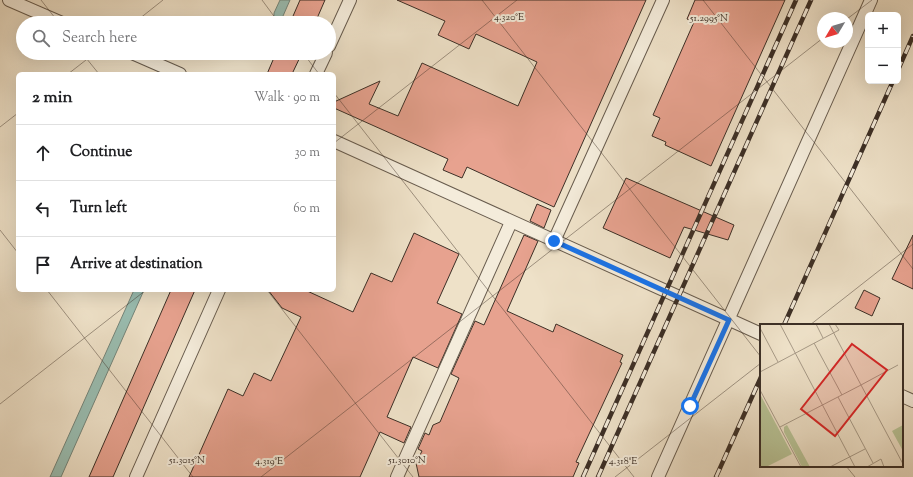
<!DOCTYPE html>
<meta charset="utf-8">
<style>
:root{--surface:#fff;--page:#f6f6f6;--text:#202124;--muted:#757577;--line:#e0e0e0}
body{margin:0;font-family:"Sorts Mill Goudy",serif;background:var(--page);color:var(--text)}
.controls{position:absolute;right:12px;top:12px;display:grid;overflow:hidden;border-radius:6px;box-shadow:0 4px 16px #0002}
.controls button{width:36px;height:36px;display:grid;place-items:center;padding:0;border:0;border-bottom:1px solid var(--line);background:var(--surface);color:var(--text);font:20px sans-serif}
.compass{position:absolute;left:817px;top:12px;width:36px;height:36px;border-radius:50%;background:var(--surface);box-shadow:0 4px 16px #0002;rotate:232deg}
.stop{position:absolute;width:12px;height:12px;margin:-9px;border:3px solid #1a73e8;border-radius:50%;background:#fff}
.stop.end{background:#1a73e8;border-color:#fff;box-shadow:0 1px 4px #0008}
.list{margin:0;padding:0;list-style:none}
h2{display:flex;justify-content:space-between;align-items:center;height:52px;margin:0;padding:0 16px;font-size:17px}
h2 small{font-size:13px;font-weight:400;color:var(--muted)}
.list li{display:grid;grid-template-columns:26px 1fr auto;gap:12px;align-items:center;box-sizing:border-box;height:56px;padding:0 16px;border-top:1px solid var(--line)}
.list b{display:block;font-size:15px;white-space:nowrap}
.list em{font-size:13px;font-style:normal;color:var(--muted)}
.icon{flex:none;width:22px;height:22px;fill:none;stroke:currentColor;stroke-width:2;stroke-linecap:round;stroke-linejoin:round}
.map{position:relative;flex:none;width:913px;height:477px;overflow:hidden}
.search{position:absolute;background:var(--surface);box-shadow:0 4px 16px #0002;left:16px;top:16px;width:320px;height:44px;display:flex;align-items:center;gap:10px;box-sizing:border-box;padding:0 14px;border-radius:22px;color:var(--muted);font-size:15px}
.panel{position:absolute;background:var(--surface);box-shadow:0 4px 16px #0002;left:16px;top:72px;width:320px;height:220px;border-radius:6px}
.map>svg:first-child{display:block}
</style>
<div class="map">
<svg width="913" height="477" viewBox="0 0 913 477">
<rect width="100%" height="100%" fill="#eee1c8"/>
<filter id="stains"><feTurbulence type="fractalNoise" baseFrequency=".005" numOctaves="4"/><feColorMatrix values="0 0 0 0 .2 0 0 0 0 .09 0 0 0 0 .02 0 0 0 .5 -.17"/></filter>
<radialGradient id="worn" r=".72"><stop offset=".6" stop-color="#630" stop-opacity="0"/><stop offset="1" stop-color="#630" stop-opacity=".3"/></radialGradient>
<g fill="#9abeb2" stroke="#74857a">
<polygon points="280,0 290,0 283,16 279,20 274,17 274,13"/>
<polygon points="134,290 144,290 61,477 50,477"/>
</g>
<g fill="#e7a28f" stroke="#3c2f26">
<polygon points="300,0 325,0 315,23 290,23"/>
<polygon points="397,0 646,0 554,207 467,167 462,178 443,170 448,159 334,108 334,102 380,81 369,104 398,116 422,63 518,106 537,62 476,34 469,49 438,35 445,21"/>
<polygon points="695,0 785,0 711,166 665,145 666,142 652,136 660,118 653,115 694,22 687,19"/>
<polygon points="276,53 302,53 292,74 267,74"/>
<polygon points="626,178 734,225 728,240 684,227 670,258 603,228"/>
<polygon points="537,204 551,210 544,228 530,221"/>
<polygon points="414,233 459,254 437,303 462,314 438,368 413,357 387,417 411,427 404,443 380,432 360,477 189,477 228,389 243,396 254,373 271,381 301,317 282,308 268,290 305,290 353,312 371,273 392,282"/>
<polygon points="524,235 538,241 507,311 553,332 556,324 623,355 620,362 622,363 576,462 579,463 573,477 419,477 416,463 422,451 418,449 425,433 429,435 433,425 440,422 459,378 451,374 475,321 484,325"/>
<polygon points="913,235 913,289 892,279"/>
<polygon points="171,290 195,290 113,477 89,477"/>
<polygon points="864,290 880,298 872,316 855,308"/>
</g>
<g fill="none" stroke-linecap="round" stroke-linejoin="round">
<g stroke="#685c4e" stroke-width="14">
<g id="service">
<polyline points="9,0 62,23"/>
<polyline points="329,46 350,0"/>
<polyline points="132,53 180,74"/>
<polyline points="316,74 326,53"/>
<polyline points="334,141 761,334"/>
<polyline points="554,241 663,0"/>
<polyline points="902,396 913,401"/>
<polyline points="136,477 219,290"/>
<polyline points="397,477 511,222"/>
<polyline points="658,477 871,0"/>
</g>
</g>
<use href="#service" stroke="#f4ecdb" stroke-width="12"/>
<g stroke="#3c2f26" stroke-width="4.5">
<g id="rail">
<polyline points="898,70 913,36"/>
<polyline points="784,325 893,81"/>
<polyline points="583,477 796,0"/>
<polyline points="598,477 811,0"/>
<polyline points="716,477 761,377"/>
</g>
</g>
<use href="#rail" stroke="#f4ecdb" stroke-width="3" stroke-dasharray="9" stroke-linecap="butt"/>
</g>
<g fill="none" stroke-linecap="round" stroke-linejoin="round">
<polyline stroke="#1a73e8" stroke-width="5" points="554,241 729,320 690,406"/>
</g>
<path fill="none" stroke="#3c2f26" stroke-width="1" stroke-opacity="0.45" d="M41 0 59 23M262 0 279 23M482 0 761 357M703 0 913 269M847 19 872 0M134 23 163 0M82 53 99 74M303 53 319 74M68 74 95 53M334 93 634 477M0 127 18 113M334 143 517 0M0 230 18 253M47 290 193 477M267 290 413 477M810 325 913 244M0 404 146 290M846 466 855 477M261 477 823 38M615 477 761 363"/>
<g transform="translate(760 324)">
<rect width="143" height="143" fill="#eee1c8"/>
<path d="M0 70 32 130 6 143H0ZM27 101 50 143H42L24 108V103ZM143 101V127L132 107Z" fill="#b8c396"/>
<path fill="none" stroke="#a79a87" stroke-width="1" d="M20 0 95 143M56 0 63 14M69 0 101 61 138 41M0 4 18 38M54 19 82 71M0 48 79 6 75 0M0 66 41 143M78 73 113 139M20 103 101 61 143 140M70 143 105 125M107 143 121 135 124 143"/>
<path fill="#d62828" fill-opacity="0.15" stroke="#d62828" stroke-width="2" d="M92 20 127 46 75 112 41 85Z"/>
<rect width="143" height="143" fill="none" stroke="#3c2f26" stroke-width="2"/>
</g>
<g font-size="10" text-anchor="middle" fill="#3c2f26" stroke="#f4ecdb" stroke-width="4" stroke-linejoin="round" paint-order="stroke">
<text x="509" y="20">4.320°E</text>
<text x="709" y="21">51.2995°N</text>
<text x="187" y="463">51.3015°N</text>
<text x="407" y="463">51.3010°N</text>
<text x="269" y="464">4.319°E</text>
<text x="623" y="464">4.318°E</text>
</g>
<rect width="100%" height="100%" filter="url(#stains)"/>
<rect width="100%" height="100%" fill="url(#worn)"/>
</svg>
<div class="controls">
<button>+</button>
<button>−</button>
</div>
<svg class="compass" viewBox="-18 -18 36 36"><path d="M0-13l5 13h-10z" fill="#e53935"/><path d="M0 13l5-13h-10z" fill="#757577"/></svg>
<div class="stop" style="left:690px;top:406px"></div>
<div class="stop end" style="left:554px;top:241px"></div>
<div class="search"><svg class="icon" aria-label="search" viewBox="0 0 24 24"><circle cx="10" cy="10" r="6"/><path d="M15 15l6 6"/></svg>Search here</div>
<section class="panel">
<h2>2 min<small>Walk · 90 m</small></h2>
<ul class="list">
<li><svg class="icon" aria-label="ahead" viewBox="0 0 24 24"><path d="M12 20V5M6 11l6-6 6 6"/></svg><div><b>Continue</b></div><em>30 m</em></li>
<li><svg class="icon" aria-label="left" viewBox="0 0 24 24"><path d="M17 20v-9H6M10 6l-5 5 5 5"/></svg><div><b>Turn left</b></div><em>60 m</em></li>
<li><svg class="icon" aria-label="arrive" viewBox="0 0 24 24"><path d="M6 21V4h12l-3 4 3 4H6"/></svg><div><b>Arrive at destination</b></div></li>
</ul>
</section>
</div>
